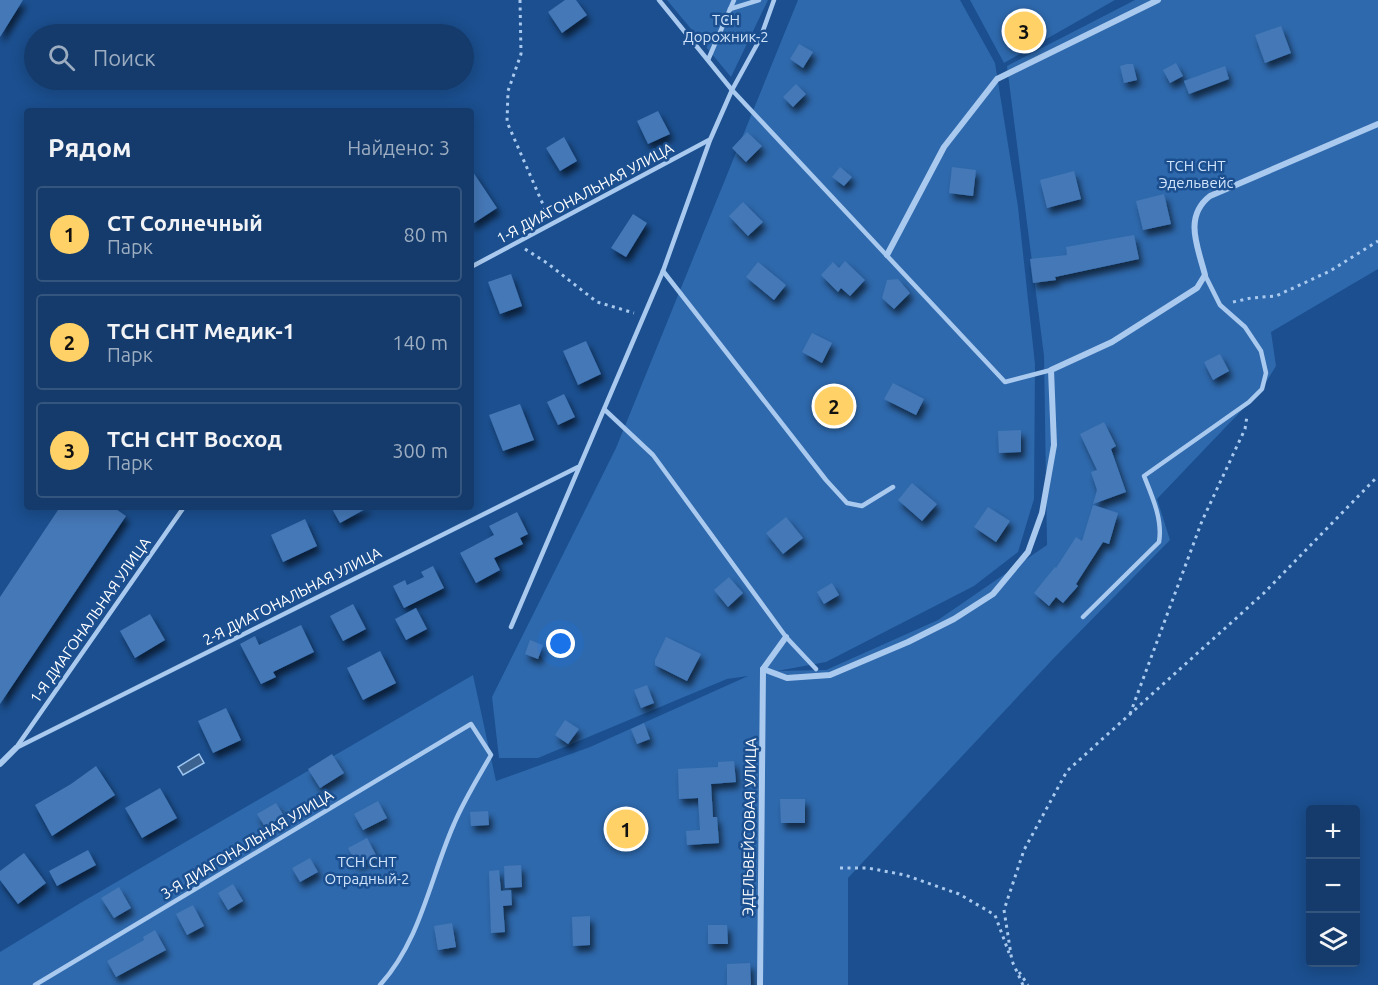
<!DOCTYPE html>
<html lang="ru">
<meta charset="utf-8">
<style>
:root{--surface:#143b6b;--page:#214673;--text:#f1f3f6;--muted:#9dadc1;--line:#33557e;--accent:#ffd166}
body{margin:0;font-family:Ubuntu,sans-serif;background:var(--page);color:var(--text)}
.controls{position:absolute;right:18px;bottom:18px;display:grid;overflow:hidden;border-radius:6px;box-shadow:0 3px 15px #0003}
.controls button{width:54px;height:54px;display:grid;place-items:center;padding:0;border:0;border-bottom:2px solid var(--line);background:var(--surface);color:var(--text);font:30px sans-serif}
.you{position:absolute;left:561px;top:644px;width:21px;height:21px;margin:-15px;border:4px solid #fff;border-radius:50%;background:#1a73e8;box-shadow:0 0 0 9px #1a73e833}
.badge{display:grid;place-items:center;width:39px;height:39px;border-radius:50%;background:var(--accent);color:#111;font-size:20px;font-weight:700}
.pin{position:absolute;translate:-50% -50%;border:3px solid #fff;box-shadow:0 2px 6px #0006}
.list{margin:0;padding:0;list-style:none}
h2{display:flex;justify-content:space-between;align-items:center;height:78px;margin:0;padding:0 24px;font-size:26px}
h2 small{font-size:20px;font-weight:400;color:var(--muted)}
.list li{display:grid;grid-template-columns:39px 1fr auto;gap:18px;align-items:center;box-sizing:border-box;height:96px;margin:0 12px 12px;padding:0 12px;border:2px solid var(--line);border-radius:6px}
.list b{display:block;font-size:22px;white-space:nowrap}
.list p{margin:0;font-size:20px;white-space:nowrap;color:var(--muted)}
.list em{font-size:20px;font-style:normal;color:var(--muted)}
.icon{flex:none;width:33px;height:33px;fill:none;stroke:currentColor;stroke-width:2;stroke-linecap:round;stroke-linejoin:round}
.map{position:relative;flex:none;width:1378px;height:985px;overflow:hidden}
.search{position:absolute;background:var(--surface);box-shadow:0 3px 15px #0003;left:24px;top:24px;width:450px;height:66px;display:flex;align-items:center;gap:15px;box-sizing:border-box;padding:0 21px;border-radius:33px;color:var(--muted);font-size:22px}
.panel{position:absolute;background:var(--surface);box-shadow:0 3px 15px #0003;left:24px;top:108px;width:450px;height:402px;border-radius:6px}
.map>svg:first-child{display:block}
</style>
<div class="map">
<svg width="1378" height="985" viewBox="0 0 1378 985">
<defs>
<filter id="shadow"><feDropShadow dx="3.5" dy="6" stdDeviation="3" flood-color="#0009"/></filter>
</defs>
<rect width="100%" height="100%" fill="#1b4f8f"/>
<g fill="#2e69ad">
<polygon points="667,0 768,0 731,77"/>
<polygon points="798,0 960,0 995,63 1018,207 1035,364 1034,499 1018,552 974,586 826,662 777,671 826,670 938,620 1047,545 1044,356 1007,66 1135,0 1378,0 1378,269 1271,332 1276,366 1262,389 1157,499 1170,540 1053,659 848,878 848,985 0,985 0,952 82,902 473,675 496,781 590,747 748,676 727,679 538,758 499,758 492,697 616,448"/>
<polygon points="970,0 1115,0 1004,63"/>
</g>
<polygon fill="#3c6290" stroke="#9cc4f0" stroke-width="1.5" points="199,754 204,763 183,775 178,767"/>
<g fill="#4478b7" filter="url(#shadow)">
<polygon points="0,0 23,0 0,37"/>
<polygon points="565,0 576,0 587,15 562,33 548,12"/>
<polygon points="1281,26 1291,53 1265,63 1255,35"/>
<polygon points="799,44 813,52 803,68 790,59"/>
<polygon points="1176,63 1183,76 1170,83 1163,70"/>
<polygon points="1127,64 1133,64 1137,80 1124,83 1120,66"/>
<polygon points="1225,66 1229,79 1189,94 1184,81"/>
<polygon points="796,84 806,94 793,107 783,97"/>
<polygon points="658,111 670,134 648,144 637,121"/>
<polygon points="747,132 762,146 746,162 732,148"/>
<polygon points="564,137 577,161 560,171 546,148"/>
<polygon points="840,167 852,177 844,186 832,177"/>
<polygon points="952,167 976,170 973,196 949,193"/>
<polygon points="471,169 497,208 471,225"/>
<polygon points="1074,171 1081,199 1047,208 1040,180"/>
<polygon points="1164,194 1171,224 1143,230 1136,201"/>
<polygon points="743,202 763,222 748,236 729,216"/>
<polygon points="633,214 647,223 626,257 611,248"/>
<polygon points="1134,235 1139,259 1055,277 1056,280 1033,283 1030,259 1067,255 1066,247"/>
<polygon points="845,261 865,280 850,296 841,288 838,292 821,275 833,262 839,268"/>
<polygon points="758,262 786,285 774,300 746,277"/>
<polygon points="511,274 522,306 500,314 488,282"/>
<polygon points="898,279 910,293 894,309 882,298 887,280"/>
<polygon points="812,333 832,343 822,363 802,352"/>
<polygon points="586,341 601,374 578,385 563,351"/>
<polygon points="1220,354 1229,371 1213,380 1204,362"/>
<polygon points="893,383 924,399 916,415 884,399"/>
<polygon points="564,394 575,417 558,425 547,402"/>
<polygon points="520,404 534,440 503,451 489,415"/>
<polygon points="1104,422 1116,446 1111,449 1126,492 1093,504 1097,490 1091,472 1097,470 1080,434"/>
<polygon points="1021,430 1021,452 999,453 998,431"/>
<polygon points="912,483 937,504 922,521 898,500"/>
<polygon points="1093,505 1118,513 1109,544 1103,542 1076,584 1078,586 1063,603 1056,597 1049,606 1034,593 1055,567 1056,568 1076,537 1082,541"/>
<polygon points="60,507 113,507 126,516 0,704 0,597"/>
<polygon points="331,507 369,507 340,523"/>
<polygon points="988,507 1010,521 996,542 974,527"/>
<polygon points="517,512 528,534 520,538 523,544 494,558 500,570 476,583 460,553 494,535 489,526"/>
<polygon points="786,517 803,538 783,554 766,533"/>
<polygon points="305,519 317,546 283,562 271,535"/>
<polygon points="433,566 444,588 404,608 393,586 405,580 407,585 424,577 421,572"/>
<polygon points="729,577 743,593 728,607 714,590"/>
<polygon points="832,583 839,595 824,604 817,592"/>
<polygon points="353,604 366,629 343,641 330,616"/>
<polygon points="416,608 427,629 406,640 395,619"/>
<polygon points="150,614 165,640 135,658 120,631"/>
<polygon points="301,625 314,652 273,672 276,677 261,684 240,644 255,636 259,645"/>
<polygon points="666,637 701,654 687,681 655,665 655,660"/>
<polygon points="530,640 543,645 538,659 525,654"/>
<polygon points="380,651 396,683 363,700 347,668"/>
<polygon points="647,685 654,703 641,708 634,690"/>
<polygon points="226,708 241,740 213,753 198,721"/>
<polygon points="565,720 579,729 568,744 555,735"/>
<polygon points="644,723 650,739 637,744 631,729"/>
<polygon points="332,754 344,773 320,788 308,769"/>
<polygon points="734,761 736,782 711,784 713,817 717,817 719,843 687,845 686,831 700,830 698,798 679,799 678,769 718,767 718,762"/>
<polygon points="96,766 115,795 52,836 35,805 71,784"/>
<polygon points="160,788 177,818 142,838 125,808"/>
<polygon points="780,799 805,799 805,823 781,823"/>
<polygon points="378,801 387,818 363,830 354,814"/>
<polygon points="276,803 284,816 265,827 257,814"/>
<polygon points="488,811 489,825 471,826 470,812"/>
<polygon points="367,838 376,855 357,865 348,848"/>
<polygon points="88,850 96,865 57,886 49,871"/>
<polygon points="24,853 46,883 18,904 0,880 0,871"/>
<polygon points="310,858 318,872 300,882 292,868"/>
<polygon points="521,865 522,887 505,888 504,866"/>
<polygon points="499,870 501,891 511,890 512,905 503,906 505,932 491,933 489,871"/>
<polygon points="233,884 243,901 228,910 218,893"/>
<polygon points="119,887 131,908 114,918 101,898"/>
<polygon points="193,905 204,926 187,935 176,914"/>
<polygon points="590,916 590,945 573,946 572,917"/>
<polygon points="452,923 456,947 438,950 434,926"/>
<polygon points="708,925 727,925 728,944 708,944"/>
<polygon points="155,930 166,950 116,977 107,961 144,940 143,937"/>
<polygon points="750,963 751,985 727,985 727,964"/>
</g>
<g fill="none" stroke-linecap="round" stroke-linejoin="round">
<g stroke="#a9c9ee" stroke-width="3" stroke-dasharray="3 4.5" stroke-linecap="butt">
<polyline points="520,0 521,54 508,91 507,122 548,216"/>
<polyline points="525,249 547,263 597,302 634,313"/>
<polyline points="1233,302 1251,298 1276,296 1330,271 1378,241"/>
<polyline points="1130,714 1202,521 1245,429 1247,416"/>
<polyline points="840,868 868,868 905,875 959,894 995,915 1009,953"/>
<polyline points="1019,972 1028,985"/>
<polyline points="1023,985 1012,961 1004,910 1024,850 1067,771 1264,593 1378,476"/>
</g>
<g stroke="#a9c9ee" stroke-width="4.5">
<polyline points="659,0 732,90 1005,382 1051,370"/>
<polyline points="730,9 759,0"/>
<polyline points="708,60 734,0"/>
<polyline points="471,267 709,140"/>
<polyline points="663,271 826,480 847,503 862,506 893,487"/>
<polyline points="605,410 653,455 786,637 816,669"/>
<path d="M1083 617 1159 542C1163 520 1152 496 1144 476L1249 402 1262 389 1266 373 1261 351 1245 327 1220 305 1205 275"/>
<polyline points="511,627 663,271 710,140 732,90 760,39 774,0"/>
<polyline points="18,745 184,507"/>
<polyline points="16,748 578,467"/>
<path d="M35 985 471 724 491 755C478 778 464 800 454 824 430 878 421 940 380 985"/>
</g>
<g stroke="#a9c9ee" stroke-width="6">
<polyline points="887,255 944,147 997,79 1158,0"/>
<path d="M763 669 787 678 830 675 908 642 954 619 993 594 1028 552 1042 513 1054 445 1051 370 1112 342 1197 288 1205 275C1198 247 1183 217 1210 196L1378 124"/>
<polyline points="0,764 16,748"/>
<polyline points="760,985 763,669 786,637"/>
</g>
</g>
<g text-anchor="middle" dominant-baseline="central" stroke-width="5" stroke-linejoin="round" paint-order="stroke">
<g font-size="15" fill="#cfe3fa" stroke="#1b4f8f">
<text x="726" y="19">ТСН<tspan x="726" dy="17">Дорожник-2</tspan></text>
<text x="1196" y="165">ТСН СНТ<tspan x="1196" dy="17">Эдельвейс</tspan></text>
<text x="367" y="861">ТСН СНТ<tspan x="367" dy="17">Отрадный-2</tspan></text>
</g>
<g font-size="15" fill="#fff" stroke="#1b4f8f">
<text transform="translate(585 193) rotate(-28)">1-Я ДИАГОНАЛЬНАЯ УЛИЦА</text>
<text transform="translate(292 596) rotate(-27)">2-Я ДИАГОНАЛЬНАЯ УЛИЦА</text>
<text transform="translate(90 620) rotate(-55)">1-Я ДИАГОНАЛЬНАЯ УЛИЦА</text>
<text transform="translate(749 827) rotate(-89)">ЭДЕЛЬВЕЙСОВАЯ УЛИЦА</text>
<text transform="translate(247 844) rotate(-31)">3-Я ДИАГОНАЛЬНАЯ УЛИЦА</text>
</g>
</g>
</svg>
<div class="controls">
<button>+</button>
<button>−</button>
<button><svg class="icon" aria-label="layers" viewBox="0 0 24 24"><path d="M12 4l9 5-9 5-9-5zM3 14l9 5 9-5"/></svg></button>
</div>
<div class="you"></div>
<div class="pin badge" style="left:626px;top:829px">1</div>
<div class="pin badge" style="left:834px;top:406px">2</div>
<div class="pin badge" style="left:1024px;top:31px">3</div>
<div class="search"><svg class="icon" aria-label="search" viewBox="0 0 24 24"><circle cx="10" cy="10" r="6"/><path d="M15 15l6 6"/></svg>Поиск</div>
<section class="panel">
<h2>Рядом<small>Найдено: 3</small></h2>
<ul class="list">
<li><span class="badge">1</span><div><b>СТ Солнечный</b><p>Парк</p></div><em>80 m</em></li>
<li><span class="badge">2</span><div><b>ТСН СНТ Медик-1</b><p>Парк</p></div><em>140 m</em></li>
<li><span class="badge">3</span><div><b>ТСН СНТ Восход</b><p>Парк</p></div><em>300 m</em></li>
</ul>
</section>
</div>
